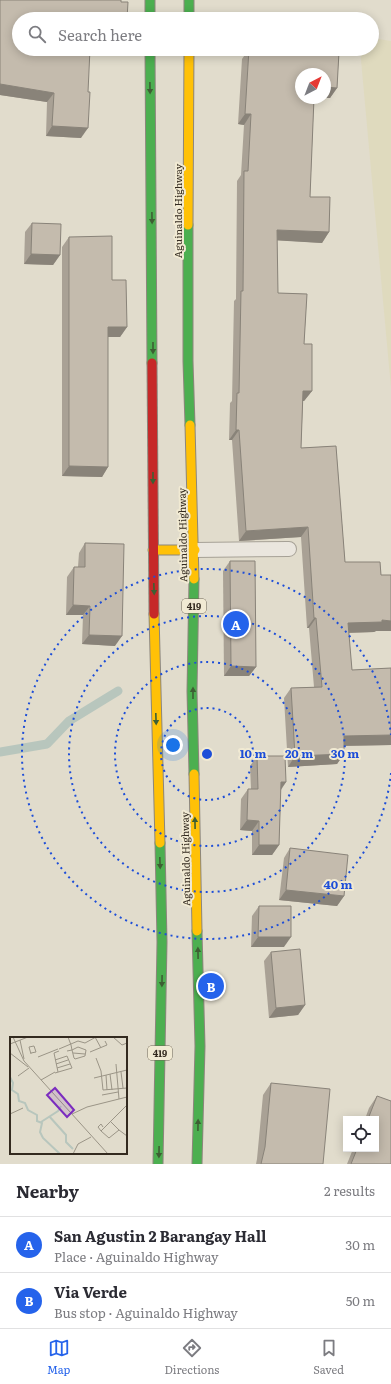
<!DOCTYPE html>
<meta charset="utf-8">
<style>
:root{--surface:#fff;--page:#f7f7f7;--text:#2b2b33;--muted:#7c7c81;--line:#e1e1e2;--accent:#2563eb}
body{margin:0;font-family:Literata,serif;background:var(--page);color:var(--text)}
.controls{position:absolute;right:12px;bottom:12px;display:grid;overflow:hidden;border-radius:0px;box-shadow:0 2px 10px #0003}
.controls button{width:36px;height:36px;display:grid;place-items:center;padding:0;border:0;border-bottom:1px solid var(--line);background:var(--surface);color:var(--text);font:20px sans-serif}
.compass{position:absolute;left:295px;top:68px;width:36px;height:36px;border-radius:50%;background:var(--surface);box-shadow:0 2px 10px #0003;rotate:42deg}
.you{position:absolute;left:173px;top:745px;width:14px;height:14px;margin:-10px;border:3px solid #fff;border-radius:50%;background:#1a73e8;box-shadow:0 0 0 6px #1a73e833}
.badge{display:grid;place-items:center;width:26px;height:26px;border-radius:50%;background:var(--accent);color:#fff;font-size:13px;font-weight:700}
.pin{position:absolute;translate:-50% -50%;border:2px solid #fff;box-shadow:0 1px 4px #0006}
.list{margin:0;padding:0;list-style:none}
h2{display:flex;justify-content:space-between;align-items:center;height:52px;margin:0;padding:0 16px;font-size:17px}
h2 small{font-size:13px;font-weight:400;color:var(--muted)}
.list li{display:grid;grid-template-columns:26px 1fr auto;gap:12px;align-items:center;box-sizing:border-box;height:56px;padding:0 16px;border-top:1px solid var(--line)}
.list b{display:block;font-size:15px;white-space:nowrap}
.list p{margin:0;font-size:13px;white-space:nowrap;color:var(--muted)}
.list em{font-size:13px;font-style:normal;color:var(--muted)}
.icon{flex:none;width:22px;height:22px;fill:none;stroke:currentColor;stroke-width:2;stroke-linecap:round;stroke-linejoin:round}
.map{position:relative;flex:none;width:391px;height:1164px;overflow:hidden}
.search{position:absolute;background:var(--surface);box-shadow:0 2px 10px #0003;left:12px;right:12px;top:12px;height:44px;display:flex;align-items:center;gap:10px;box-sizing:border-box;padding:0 14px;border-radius:22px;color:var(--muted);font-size:15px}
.sheet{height:164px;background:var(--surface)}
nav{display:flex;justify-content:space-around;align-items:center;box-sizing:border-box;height:56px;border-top:1px solid var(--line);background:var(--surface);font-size:11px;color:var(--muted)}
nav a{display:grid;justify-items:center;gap:2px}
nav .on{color:var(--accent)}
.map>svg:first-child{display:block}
</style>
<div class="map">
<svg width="391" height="1164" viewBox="0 0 391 1164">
<rect width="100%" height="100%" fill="#e1dccc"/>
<polygon fill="#dfdabe" points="372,38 391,41 391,388 360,49 372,49"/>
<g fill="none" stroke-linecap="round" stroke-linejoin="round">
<polyline stroke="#b8c6bd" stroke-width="9" points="0,752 47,744 69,721 118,691"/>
<g stroke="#a6a196" stroke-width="16">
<polyline id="lane" points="195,550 289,549"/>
</g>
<g stroke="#8c867c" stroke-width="11">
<g id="fast">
<polyline points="150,0 150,19"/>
<polyline points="189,0 189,19"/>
<polyline points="150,49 152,363"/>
<polyline points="188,225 188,361 190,425"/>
<polyline points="194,774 192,691 194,579"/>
<polyline points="158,1164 162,942 160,843"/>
<polyline points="197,1164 200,1046 197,931"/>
</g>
</g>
<g stroke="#8c867c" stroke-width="11">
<g id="slow">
<polyline points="188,225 189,49"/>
<polyline points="190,425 194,579"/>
<polyline points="153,550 195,550"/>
<polyline points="154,614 160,843"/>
<polyline points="194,774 197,931"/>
</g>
</g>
<g stroke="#8c867c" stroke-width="11">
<polyline id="jam" points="152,363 154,614"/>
</g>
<use href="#lane" stroke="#eae6de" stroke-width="14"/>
<use href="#fast" stroke="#4caf50" stroke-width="9"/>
<use href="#slow" stroke="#ffc107" stroke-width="9"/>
<use href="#jam" stroke="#c62828" stroke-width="9"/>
</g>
<g fill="#a9a195">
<polygon points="0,0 19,19 90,49 81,138 46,136 47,102 0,95"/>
<polygon points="249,49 339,52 337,88 330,98 325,98 325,74 301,74 301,98 314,98 310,197 330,197 329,232 322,243 277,240 278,293 307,294 304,344 312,344 312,391 304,401 303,401 301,448 336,446 345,562 380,562 381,575 391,575 391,631 376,631 374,632 348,633 352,670 391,668 391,745 344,746 344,754 337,764 288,767 284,698 291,688 314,687 309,628 307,628 301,537 239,541 232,440 229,440 230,403 232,401 234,301 236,299 237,181 241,175 244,125 238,124 242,59"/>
<polygon points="32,223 60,255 53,265 24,264 25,232"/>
<polygon points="69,237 112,280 127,327 120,337 108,337 108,467 102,477 62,476 62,247"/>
<polygon points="85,543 115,646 82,644 83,615 66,615 67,577 74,567 78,567 79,553"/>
<polygon points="230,561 256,667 249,676 224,676 223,571"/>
<polygon points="257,756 286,782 281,790 279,845 272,855 252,855 252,831 240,830 241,799 248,789 251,789 250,766"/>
<polygon points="290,848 344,896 337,906 279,900 284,858"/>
<polygon points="259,906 284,947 251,947 252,916"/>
<polygon points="271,952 305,1005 298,1015 269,1018 264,961"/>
<polygon points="271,1083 323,1164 256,1164 257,1159 263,1095"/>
<polygon points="377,1096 391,1164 347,1164 353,1149 376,1149 376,1119 365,1119 369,1108"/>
</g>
<g fill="#898379">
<polygon points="0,84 54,93 47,102 0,95"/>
<polygon points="325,87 337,88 330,98 325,98"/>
<polygon points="245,114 251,114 244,125 238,124"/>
<polygon points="52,126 88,128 81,138 46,136"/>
<polygon points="277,230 329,232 322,243 270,240"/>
<polygon points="31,254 60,255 53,265 24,264"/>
<polygon points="108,327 127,327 120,337 102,337"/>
<polygon points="303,391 312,391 304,401 296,401"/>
<polygon points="236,430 239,430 232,440 229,440"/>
<polygon points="69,466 108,467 102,477 62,476"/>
<polygon points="308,527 301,537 239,541 246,531"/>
<polygon points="73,605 90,606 83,615 66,615"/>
<polygon points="314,618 316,618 309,628 307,628"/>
<polygon points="382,620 391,621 391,631 376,631 374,632 340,633 348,623"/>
<polygon points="89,635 122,636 115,646 82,644"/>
<polygon points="231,666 256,667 249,676 224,676"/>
<polygon points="391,735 391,745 336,746 344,736"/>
<polygon points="344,754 337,764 288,767 295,756"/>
<polygon points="281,782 286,782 279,792"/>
<polygon points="247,820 259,821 252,831 240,830"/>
<polygon points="259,845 279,845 272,855 252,855"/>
<polygon points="286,890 344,896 337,906 279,900"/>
<polygon points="258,937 291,937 284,947 251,947"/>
<polygon points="305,1005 298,1015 269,1018 276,1008"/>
</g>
<g fill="#c4bbad" stroke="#898379">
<polygon points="0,0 121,0 121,2 128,2 127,19 19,19 19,49 90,49 88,92 90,92 88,128 52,126 54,93 0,84"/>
<polygon points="249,49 339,52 337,88 325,87 325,74 301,74 301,98 314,98 310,197 330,197 329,232 277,230 278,293 307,294 304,344 312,344 312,391 303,391 301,448 336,446 345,562 380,562 381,575 391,575 391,621 382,620 382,622 348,623 352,670 391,668 391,735 344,736 344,754 295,756 291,688 322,687 316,618 314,618 308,527 246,531 239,430 236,430 237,393 239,393 241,291 243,291 244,171 248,171 251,114 245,114"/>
<polygon points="32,223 61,224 60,255 31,254"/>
<polygon points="112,236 112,280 126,280 127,327 108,327 108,467 69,466 69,237"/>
<polygon points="85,543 124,544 122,636 89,635 90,606 73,605 74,567 85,567"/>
<polygon points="230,561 255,561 256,667 231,666"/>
<polygon points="257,756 285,756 286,782 281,782 279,845 259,845 259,821 247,820 248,789 258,789"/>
<polygon points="290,848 348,855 344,896 286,890"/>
<polygon points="259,906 291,906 291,937 258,937"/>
<polygon points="300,949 305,1005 276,1008 271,952"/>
<polygon points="271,1083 330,1089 323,1164 261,1164 265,1147"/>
<polygon points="377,1096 391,1101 391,1164 351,1164 357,1149 376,1149 376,1119 368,1119"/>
</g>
<defs><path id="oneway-solid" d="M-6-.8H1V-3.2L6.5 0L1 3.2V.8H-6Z"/></defs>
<g fill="#3d5f33">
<use href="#oneway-solid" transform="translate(150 88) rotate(89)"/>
<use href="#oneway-solid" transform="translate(152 218) rotate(89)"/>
<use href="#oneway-solid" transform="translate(153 348) rotate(90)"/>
<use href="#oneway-solid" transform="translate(153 478) rotate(90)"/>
<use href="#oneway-solid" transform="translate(154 589) rotate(88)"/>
<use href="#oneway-solid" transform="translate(193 693) rotate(-90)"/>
<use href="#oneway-solid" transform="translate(156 719) rotate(88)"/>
<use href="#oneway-solid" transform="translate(195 823) rotate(-91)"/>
<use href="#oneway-solid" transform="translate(160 863) rotate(88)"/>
<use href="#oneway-solid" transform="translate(198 953) rotate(-91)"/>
<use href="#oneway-solid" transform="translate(162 981) rotate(91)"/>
<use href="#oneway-solid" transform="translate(198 1125) rotate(-89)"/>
<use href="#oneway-solid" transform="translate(159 1152) rotate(91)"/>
</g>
<g fill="none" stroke="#1d4ed8" stroke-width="2" stroke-dasharray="2 4">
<circle cx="207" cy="754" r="46"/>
<circle cx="207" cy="754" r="92"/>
<circle cx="207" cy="754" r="138"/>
<path d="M391 773A185 185 0 1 1 391 735"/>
</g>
<g text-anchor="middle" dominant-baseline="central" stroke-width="4" stroke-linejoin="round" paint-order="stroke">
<g fill="#f1ead3" stroke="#6c6455" stroke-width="1">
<rect x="182" y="599" width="24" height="14" rx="3"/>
<rect x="148" y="1046" width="24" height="14" rx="3"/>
</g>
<g font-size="9" font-weight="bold" fill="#332a1f">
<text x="194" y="606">419</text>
<text x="160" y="1053">419</text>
</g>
<g font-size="10" fill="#332a1f" stroke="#f1ead3">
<text transform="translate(177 211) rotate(-90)">Aguinaldo Highway</text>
<text transform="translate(182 535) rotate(-91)">Aguinaldo Highway</text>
<text transform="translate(185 859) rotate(-91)">Aguinaldo Highway</text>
</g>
</g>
<g transform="translate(10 1037)">
<rect width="117" height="117" fill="#e1dccc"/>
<path fill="none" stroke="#b8c6bd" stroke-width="2" d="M0 40 3 46 2 53 8 57 9 64 15 66 18 73 27 78V84L32 86 30 95 33 101 50 117M39 79 56 98V105L63 112M31 85 48 74 51 69"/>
<path fill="none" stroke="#9b9587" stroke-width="1" d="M3 0 14 24 98 117M85 0 91 11M103 0 112 8 117 6M10 3 14 22M68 4 75 6 86 0M0 7 18 0M49 12 68 4M57 14 62 13 68 10 76 13 75 19 65 22 64 21 62 13 61 8 58 0M80 15 97 8 95 4M0 16 18 30M21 16 26 15 24 9 19 10 21 17M63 16 75 17M28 20 48 12M86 21 91 34 93 53M45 23 57 19 62 31 45 36M46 27 58 23M106 27 109 62M47 31 60 27M48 35 44 16 49 14M111 35 113 51M100 37 102 53M96 38 97 53M8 39 19 31M84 41 117 33M31 43 45 35M93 53 117 51M92 58 108 55M117 68 91 94 99 101 109 93 117 99M0 77 13 71M62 77 77 70 117 60M100 84 109 93M91 94 88 90 91 87 93 90M63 117 68 107 81 100"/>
<path fill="#7b2cbf" fill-opacity="0.15" stroke="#7b2cbf" stroke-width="2" d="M45 51 64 73 57 80 37 58Z"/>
<rect width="117" height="117" fill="none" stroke="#332a1f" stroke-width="2"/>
</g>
<circle cx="207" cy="754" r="6" fill="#1d4ed8" stroke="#f1ead3" stroke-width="2"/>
<g font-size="12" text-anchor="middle" font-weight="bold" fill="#1d4ed8" stroke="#f1ead3" stroke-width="4" stroke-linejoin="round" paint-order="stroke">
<text x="253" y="758">10 m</text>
<text x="299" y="758">20 m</text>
<text x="345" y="758">30 m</text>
<text x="338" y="889">40 m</text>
</g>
</svg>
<div class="controls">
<button><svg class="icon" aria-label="locate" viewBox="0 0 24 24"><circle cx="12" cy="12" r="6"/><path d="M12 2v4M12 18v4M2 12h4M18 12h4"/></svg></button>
</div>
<svg class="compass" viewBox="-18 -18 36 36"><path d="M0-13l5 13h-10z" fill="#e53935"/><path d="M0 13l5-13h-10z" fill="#7c7c81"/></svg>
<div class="you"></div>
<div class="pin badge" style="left:236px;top:624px">A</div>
<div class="pin badge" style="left:211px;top:986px">B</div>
<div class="search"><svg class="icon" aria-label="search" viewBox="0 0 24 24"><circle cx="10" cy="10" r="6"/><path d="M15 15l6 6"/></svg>Search here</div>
</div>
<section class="sheet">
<h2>Nearby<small>2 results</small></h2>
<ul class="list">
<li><span class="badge">A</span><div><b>San Agustin 2 Barangay Hall</b><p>Place · Aguinaldo Highway</p></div><em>30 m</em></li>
<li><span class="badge">B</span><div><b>Via Verde</b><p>Bus stop · Aguinaldo Highway</p></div><em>50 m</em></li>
</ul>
</section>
<nav>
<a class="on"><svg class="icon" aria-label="map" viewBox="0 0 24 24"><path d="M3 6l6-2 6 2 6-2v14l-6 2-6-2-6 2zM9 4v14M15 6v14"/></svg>Map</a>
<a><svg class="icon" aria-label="directions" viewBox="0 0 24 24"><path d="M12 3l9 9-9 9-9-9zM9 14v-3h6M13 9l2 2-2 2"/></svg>Directions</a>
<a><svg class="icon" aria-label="saved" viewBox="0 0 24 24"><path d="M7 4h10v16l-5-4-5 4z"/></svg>Saved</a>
</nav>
